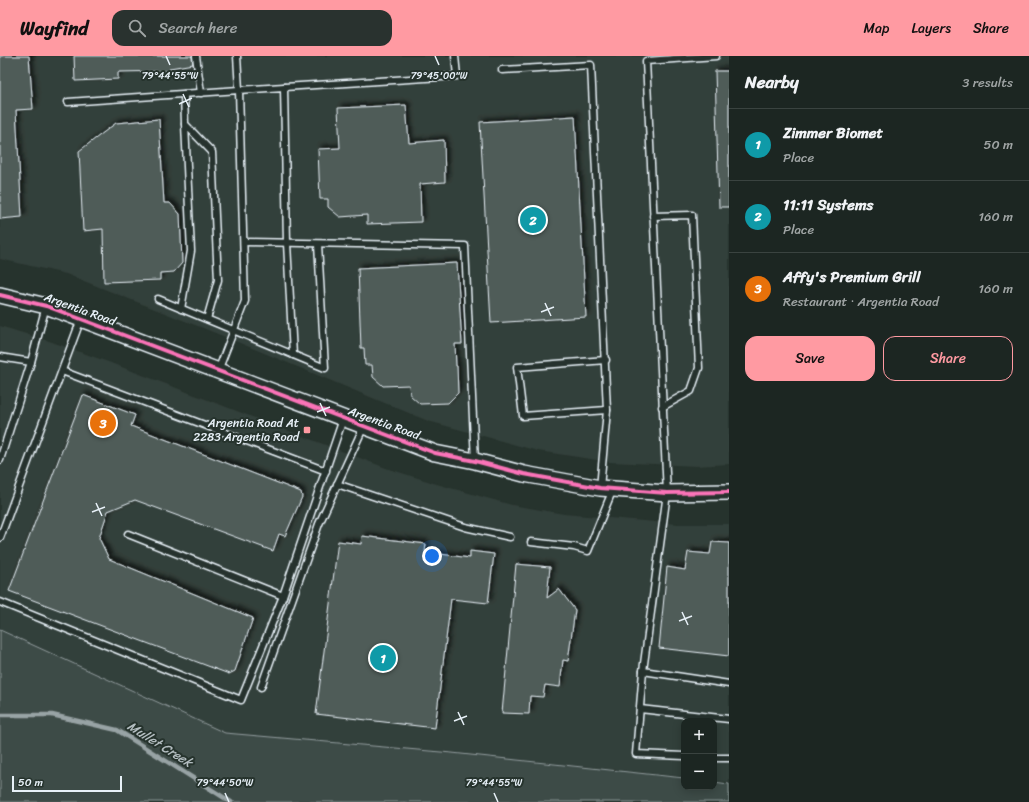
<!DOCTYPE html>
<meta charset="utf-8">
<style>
:root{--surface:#1c2622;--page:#29322f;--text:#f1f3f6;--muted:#a0a5a5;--line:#3a4340;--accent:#ff9aa2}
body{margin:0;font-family:Sriracha,sans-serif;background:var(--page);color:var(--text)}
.controls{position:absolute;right:12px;bottom:12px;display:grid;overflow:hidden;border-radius:8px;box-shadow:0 2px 10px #0003}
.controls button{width:36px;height:36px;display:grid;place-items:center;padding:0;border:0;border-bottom:1px solid var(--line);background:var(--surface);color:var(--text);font:20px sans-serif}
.scale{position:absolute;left:12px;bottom:10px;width:110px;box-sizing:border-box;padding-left:4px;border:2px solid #e8f1f8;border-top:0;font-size:11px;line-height:14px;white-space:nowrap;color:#e8f1f8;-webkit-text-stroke:3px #26332d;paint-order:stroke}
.you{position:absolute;left:432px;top:500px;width:14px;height:14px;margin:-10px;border:3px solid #fff;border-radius:50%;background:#1a73e8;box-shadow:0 0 0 6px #1a73e833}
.badge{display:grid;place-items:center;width:26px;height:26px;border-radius:50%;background:var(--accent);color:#fff;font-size:13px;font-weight:700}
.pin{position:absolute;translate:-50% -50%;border:2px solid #fff;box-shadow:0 1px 4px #0006}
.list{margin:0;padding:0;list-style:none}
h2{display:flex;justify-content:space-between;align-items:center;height:52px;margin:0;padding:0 16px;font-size:17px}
h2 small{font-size:13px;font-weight:400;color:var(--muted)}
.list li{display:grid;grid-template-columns:26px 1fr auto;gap:12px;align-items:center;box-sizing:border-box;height:72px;padding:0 16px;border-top:1px solid var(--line)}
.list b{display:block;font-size:15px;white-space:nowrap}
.list p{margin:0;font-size:13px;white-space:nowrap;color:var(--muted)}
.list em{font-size:13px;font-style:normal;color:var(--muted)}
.actions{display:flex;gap:8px;padding:12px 16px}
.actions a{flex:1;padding:9px 0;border:1px solid var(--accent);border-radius:12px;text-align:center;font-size:14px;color:var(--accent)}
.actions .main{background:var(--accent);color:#111}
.icon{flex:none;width:22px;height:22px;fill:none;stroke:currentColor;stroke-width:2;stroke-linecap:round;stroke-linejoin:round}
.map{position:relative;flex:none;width:729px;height:746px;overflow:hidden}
header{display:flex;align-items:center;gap:24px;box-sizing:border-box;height:56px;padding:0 20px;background:var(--accent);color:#111}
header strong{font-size:19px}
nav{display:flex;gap:22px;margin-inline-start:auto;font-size:14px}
.search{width:280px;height:36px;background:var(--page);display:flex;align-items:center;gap:10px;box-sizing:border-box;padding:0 14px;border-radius:12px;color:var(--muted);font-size:15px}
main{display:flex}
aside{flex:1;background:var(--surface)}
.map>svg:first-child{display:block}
</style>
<header>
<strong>Wayfind</strong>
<div class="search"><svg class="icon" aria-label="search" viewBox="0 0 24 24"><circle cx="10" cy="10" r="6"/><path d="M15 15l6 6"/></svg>Search here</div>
<nav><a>Map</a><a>Layers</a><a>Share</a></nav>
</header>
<main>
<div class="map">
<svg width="729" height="746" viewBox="0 0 729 746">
<defs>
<filter id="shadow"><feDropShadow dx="3.5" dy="-3.5" stdDeviation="2" flood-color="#0009"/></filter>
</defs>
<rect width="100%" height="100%" fill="#26332d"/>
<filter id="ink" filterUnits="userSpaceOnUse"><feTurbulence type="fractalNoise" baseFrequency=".025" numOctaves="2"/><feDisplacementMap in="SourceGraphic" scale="8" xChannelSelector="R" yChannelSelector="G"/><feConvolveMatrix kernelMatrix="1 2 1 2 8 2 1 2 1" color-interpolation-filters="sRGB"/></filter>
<g filter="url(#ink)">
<g fill="#333f3a">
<polygon points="0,0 729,0 729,408 697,410 610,406 538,395 428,365 223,280 66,218 0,203"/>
<polygon points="0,270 52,286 111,307 386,412 440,429 512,449 564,458 678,468 729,468 729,726 714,725 714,665 684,665 684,721 452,697 225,677 0,574"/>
</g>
<polygon fill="#3e4b47" stroke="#939ea0" points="0,574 225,677 452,697 684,722 684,731 714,731 714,726 729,728 729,746 0,746"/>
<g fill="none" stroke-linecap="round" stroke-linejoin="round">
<polyline stroke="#98a3a5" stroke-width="4.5" points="0,659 52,659 117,674 231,746"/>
</g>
<g fill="#505c59" stroke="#e8f1f8" filter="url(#shadow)">
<polygon points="0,0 29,0 33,53 16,54 22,161 0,163"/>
<polygon points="74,0 192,0 193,8 170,12 170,15 118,16 118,23 75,25"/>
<polygon points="715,15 729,15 729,151 719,151"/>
<polygon points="406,49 409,87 444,84 445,126 420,128 421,166 367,168 367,159 340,161 328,151 328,143 320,143 318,93 340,92 338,52"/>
<polygon points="575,60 586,261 491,267 480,66"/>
<polygon points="159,63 164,147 170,147 180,158 182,207 174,216 160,217 160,224 104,226 103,173 83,175 79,95 116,67"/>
<polygon points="457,207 462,288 455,288 456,310 457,310 458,337 448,347 420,348 410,339 409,329 383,330 373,321 372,309 365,309 364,292 361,292 358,212"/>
<polygon points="83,339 135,359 131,370 301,436 302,441 285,480 279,478 273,495 135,444 108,455 99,482 109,503 253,562 235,615 229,618 9,535"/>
<polygon points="362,480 426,488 425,496 470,502 470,495 494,498 488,547 451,543 435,672 316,658 338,485 361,488"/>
<polygon points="712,486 729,487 729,600 659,592 667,511 685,514 688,496 710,498"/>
<polygon points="516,508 550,511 547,542 559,533 575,554 568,605 563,604 560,631 545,629 543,641 530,640 529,658 502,657"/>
</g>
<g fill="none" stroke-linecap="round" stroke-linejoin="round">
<g stroke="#e8f1f8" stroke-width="9">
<g id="service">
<polyline points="196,0 201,37"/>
<polyline points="237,0 239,34 284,31 287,187 293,299"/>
<polyline points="502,14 591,9 607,354 600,432"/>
<polyline points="284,31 457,20 455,0"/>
<polyline points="184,38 185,68 212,96 218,224 207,263"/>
<polyline points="68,46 239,34 245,245 218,315"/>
<polyline points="653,160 692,159 699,312 691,335 662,351"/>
<polyline points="244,186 465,190 475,405"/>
<polyline points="158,243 325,312 318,188"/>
<polyline points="181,253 191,195 185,68"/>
<polyline points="0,301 31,306"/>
<polyline points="606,304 517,311 523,360 607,354"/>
<polyline points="62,315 326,415"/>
<polyline points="0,404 31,306 46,250"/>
<polyline points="337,428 465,471 510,481"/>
<polyline points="128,478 283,540"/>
<polyline points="0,482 81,263"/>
<polyline points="531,486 574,491 588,495 613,433"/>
<polyline points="0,546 241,644 283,540 343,363"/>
<polyline points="643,615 729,628"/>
<polyline points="261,631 319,468 364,370"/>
<polyline points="640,653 729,663"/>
<polyline points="684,700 636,698 643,615 667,437 646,5 716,0"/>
<polyline points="714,702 729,702"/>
</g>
</g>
<g stroke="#e8f1f8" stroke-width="18">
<polyline id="tertiary" points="0,239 46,250 81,263 435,397 475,405 524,418 600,432 667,437 729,436"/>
</g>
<use href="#service" stroke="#26332d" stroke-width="6"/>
<use href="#tertiary" stroke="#26332d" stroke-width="15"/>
<g stroke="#26332d" stroke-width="6">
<polyline id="cycleway" points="0,239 46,250 81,263 435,397 475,405 524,418 600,432 667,437 729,436"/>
</g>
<use href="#cycleway" stroke="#fb73b8" stroke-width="4"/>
</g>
</g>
<path fill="none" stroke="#e8f1f8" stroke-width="1.5" d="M166 0 170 9M435 0 439 9M183 38 189 51M179 48 192 42M545 247 551 260M541 256 554 251M320 347 326 360M317 356 330 351M96 447 102 460M92 456 105 451M682 556 688 569M679 565 692 560M458 656 464 669M454 665 467 660M225 737 229 746M494 737 498 746"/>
<rect fill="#ff9aa2" stroke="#26332d" stroke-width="1.5" x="303" y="370" width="8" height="8" rx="2"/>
<g text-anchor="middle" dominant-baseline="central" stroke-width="4" stroke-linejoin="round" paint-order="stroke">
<g font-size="12" fill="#e8f1f8" stroke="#26332d">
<text transform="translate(80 253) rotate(20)">Argentia Road</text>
<text transform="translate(384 367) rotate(20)">Argentia Road</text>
</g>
<g font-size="12" fill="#e8f1f8" stroke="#26332d" text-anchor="end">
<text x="299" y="367">Argentia Road At<tspan x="299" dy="14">2283 Argentia Road</tspan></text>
</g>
<g font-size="13" font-style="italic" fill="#b3bdc0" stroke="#26332d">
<text transform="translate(160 688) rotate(32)">Mullet Creek</text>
</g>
</g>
<g font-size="10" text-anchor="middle" fill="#e8f1f8" stroke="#26332d" stroke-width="4" stroke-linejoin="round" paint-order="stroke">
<text x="170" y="23">79°44'55"W</text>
<text x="439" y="23">79°45'00"W</text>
<text x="225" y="730">79°44'50"W</text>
<text x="494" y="730">79°44'55"W</text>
</g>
</svg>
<div class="controls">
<button>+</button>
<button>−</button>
</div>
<div class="scale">50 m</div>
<div class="you"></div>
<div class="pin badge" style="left:383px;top:602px;background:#0f9aa8">1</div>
<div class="pin badge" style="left:533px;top:164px;background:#0f9aa8">2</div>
<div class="pin badge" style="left:103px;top:367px;background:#e8710a">3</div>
</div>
<aside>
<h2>Nearby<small>3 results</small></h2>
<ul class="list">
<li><span class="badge" style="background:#0f9aa8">1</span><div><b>Zimmer Biomet</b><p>Place</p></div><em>50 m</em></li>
<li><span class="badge" style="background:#0f9aa8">2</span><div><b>11:11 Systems</b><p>Place</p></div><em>160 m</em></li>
<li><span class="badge" style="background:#e8710a">3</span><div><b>Affy's Premium Grill</b><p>Restaurant · Argentia Road</p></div><em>160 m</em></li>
</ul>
<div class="actions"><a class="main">Save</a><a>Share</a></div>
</aside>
</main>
